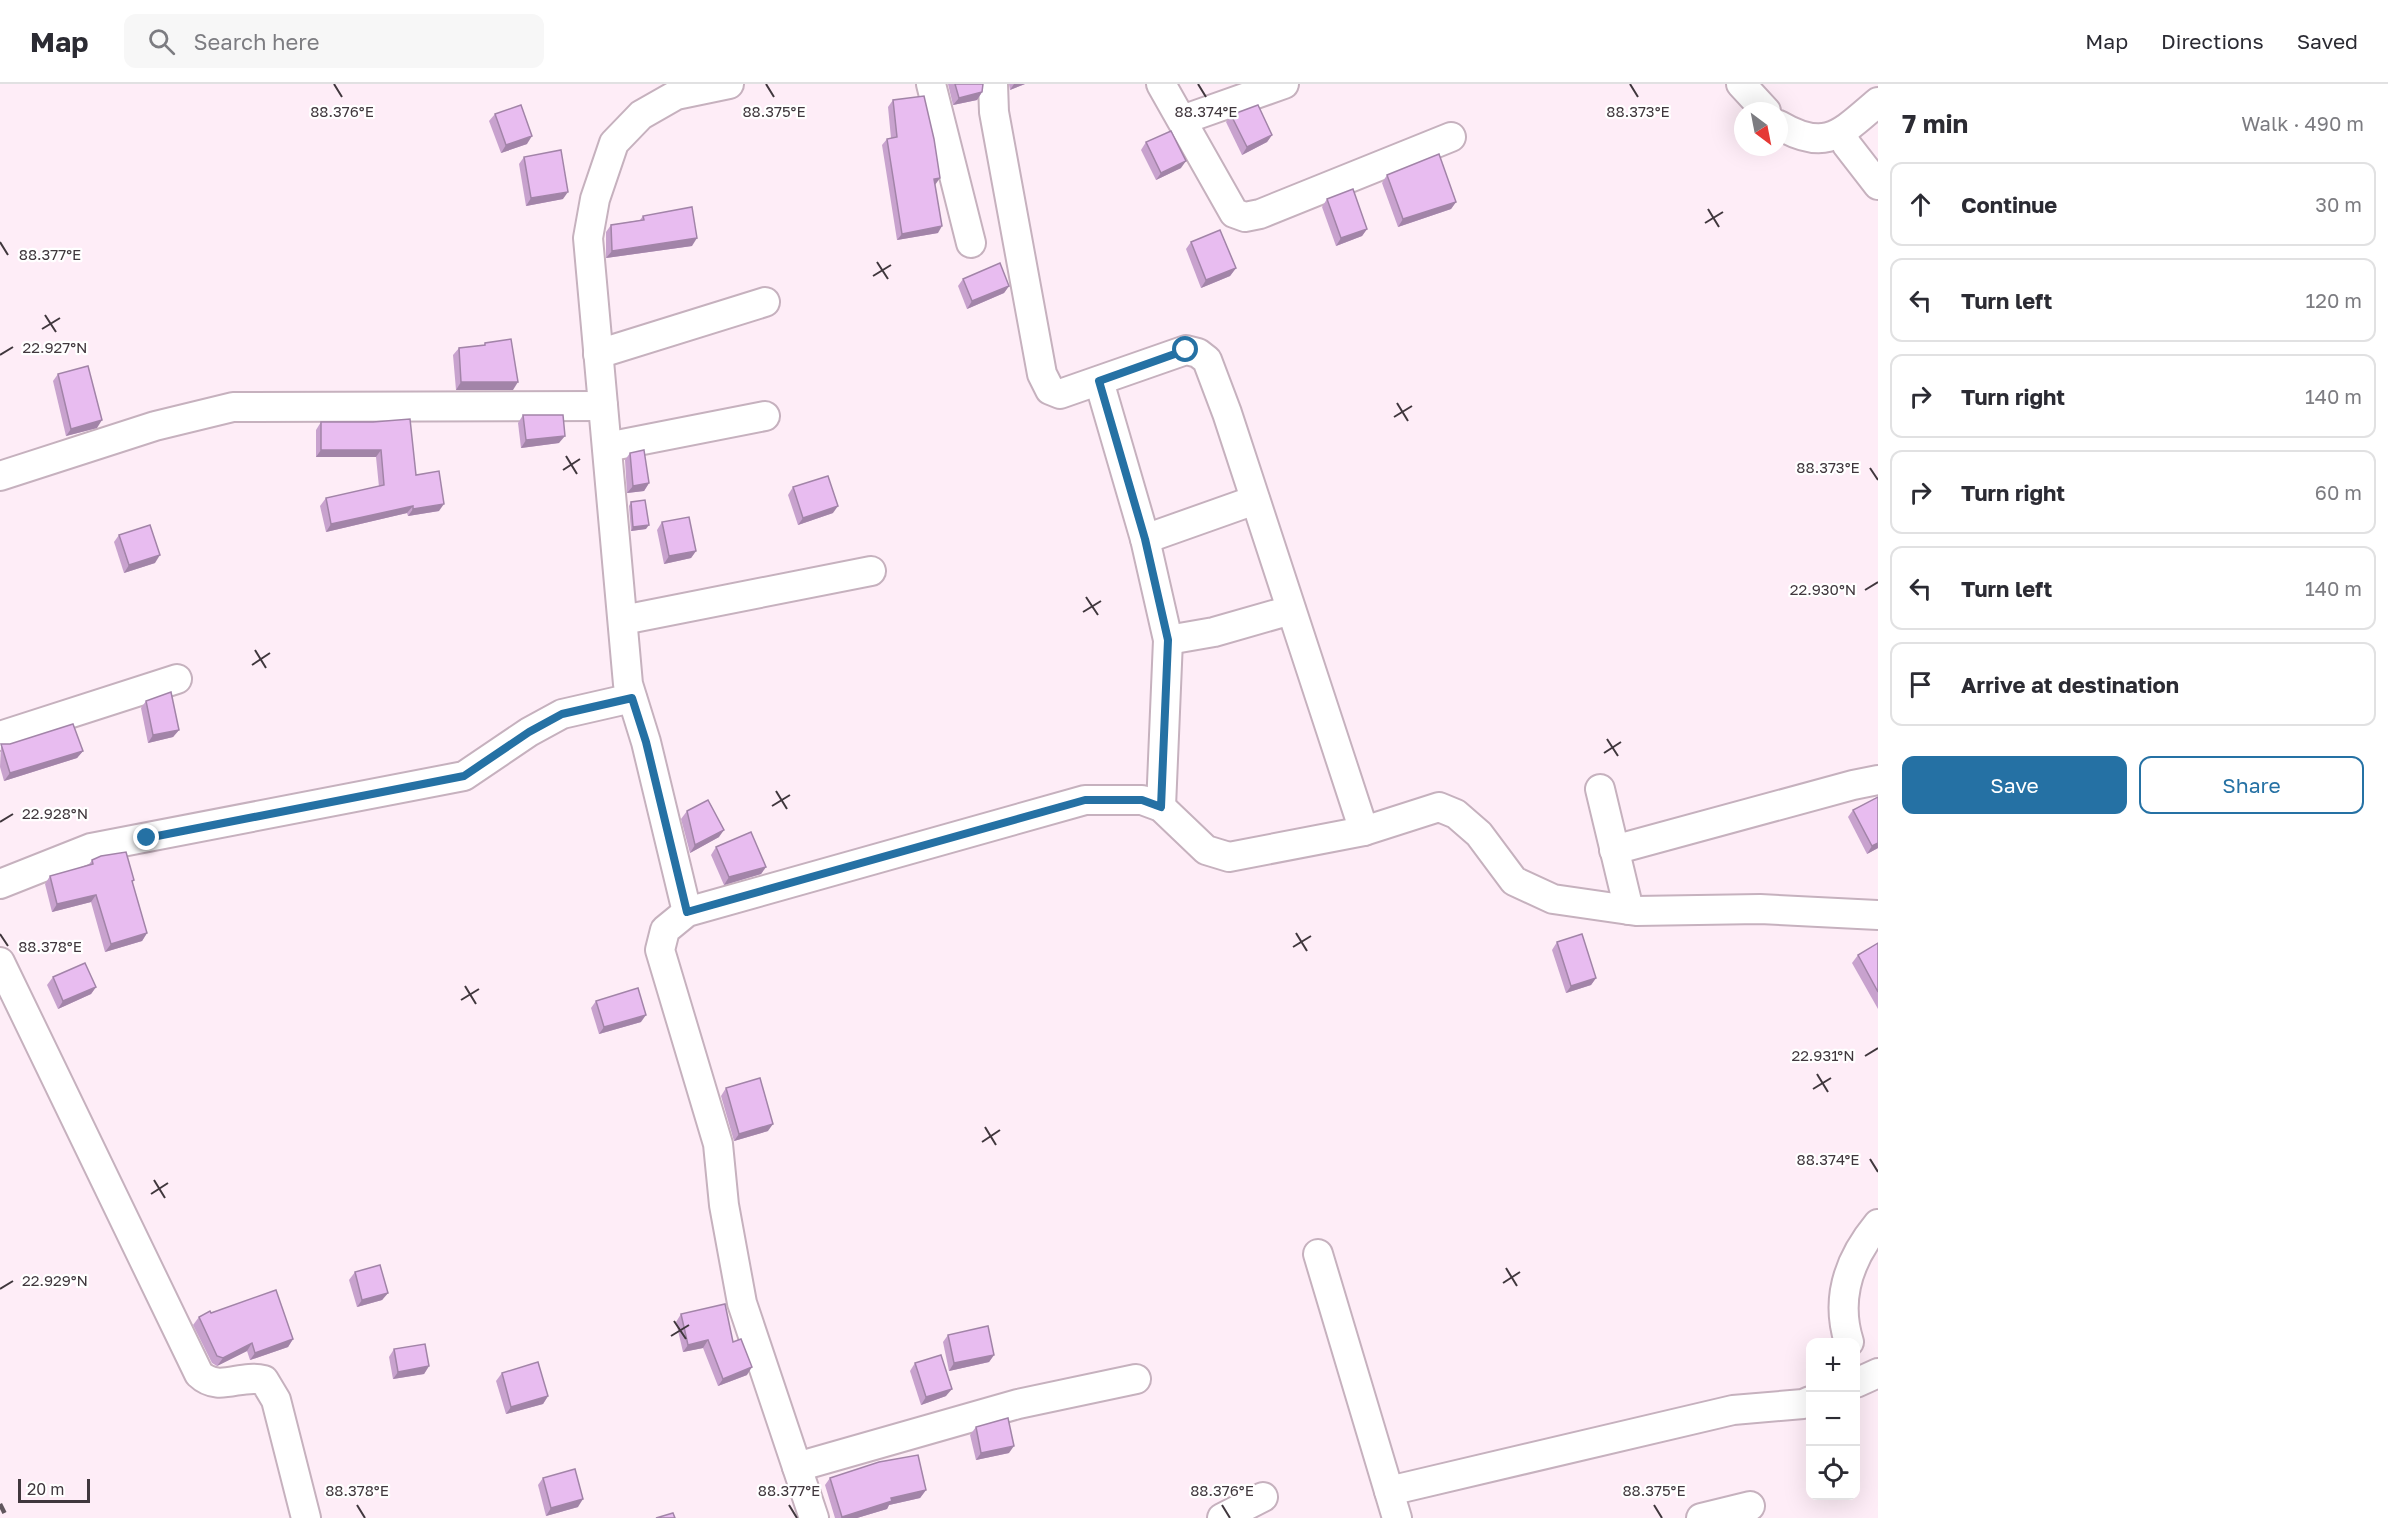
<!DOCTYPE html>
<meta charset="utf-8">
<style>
:root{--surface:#fff;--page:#f7f7f7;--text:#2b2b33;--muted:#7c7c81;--line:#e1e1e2;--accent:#2571a4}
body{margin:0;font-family:"Golos Text",sans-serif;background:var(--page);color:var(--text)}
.controls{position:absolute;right:18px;bottom:18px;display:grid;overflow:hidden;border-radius:12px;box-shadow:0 6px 24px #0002}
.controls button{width:54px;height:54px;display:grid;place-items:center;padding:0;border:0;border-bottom:2px solid var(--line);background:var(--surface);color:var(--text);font:30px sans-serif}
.compass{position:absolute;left:1734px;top:18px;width:54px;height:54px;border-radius:50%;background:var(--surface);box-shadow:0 6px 24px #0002;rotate:148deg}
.scale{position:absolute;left:18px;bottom:15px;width:72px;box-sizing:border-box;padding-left:6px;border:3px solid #40373d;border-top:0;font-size:16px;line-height:21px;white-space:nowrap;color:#40373d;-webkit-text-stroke:4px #fff;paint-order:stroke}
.stop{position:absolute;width:18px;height:18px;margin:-14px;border:4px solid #2571a4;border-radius:50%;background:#fff}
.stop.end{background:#2571a4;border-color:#fff;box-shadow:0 2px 6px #0008}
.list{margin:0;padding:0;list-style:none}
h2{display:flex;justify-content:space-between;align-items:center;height:78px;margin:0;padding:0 24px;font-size:26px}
h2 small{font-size:20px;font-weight:400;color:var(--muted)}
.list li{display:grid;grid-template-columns:39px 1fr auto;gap:18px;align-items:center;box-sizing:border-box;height:84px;margin:0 12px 12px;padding:0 12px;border:2px solid var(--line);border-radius:12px}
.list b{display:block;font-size:22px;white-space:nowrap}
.list em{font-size:20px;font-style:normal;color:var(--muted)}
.actions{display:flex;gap:12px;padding:18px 24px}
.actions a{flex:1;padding:14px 0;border:2px solid var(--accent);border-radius:12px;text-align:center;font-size:21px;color:var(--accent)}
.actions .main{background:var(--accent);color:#fff}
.icon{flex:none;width:33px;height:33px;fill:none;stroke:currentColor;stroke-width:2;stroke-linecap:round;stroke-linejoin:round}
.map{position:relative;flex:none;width:1878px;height:1434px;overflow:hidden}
header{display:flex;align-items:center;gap:36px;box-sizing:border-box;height:84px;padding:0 30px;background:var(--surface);border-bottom:2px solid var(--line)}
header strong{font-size:28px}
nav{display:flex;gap:33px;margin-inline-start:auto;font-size:21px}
.search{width:420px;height:54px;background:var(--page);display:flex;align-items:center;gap:15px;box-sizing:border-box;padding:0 21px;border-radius:12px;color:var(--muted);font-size:22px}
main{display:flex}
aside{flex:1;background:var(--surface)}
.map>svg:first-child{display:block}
</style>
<header>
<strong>Map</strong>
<div class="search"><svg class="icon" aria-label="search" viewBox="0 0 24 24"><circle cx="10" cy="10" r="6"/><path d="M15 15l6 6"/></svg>Search here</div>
<nav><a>Map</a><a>Directions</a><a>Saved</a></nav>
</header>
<main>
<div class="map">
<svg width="1878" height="1434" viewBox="0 0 1878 1434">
<rect width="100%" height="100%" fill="#feedf7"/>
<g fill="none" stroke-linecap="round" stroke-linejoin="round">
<g stroke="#c6b1be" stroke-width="32">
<g id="minor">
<polyline points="931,0 971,159"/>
<polyline points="993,0 994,28 1042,290 1050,306 1060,310 1186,266 1198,269 1207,276 1227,329 1364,747"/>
<polyline points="1161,0 1234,129 1245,133 1260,130 1451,53"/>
<polyline points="1741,0 1766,27"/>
<polyline points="1182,36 1284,0"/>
<path d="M1779 41C1827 69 1841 49 1878 18"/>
<polyline points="1841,49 1847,61 1878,101"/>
<polyline points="598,270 765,218"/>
<polyline points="1099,297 1145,455 1168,556 1161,723"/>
<polyline points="607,363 765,332"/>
<polyline points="0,392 155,342 233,323 603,322"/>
<polyline points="1145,455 1255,416"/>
<polyline points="623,536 871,487"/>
<polyline points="1168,556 1214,548 1291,526"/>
<polyline points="0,652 177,595"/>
<polyline points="1600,705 1629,826"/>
<polyline points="1614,766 1853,701 1878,696"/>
<polyline points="0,800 91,764 464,692 529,648 562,630 632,614"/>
<polyline points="687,828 646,658 628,600 588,154 595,115 614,59 641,31 676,11 729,0"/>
<path d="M0 878 199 1290C219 1309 239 1290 264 1296L276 1316 306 1434"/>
<polyline points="1318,1170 1397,1434"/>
<path d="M1849 1258C1835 1214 1849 1175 1878 1140"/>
<polyline points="1856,1299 1878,1289"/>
<polyline points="797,1383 1018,1320 1136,1295"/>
<polyline points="1389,1407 1733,1326 1803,1320 1810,1317"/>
<polyline points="814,1434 742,1219 724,1121 718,1060 660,866 665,846 687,828 1085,716 1142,716 1161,723 1206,766 1229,773 1364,747 1439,723 1456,730 1479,750 1514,797 1553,815 1636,827 1760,825 1878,831"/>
<polyline points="1222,1434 1263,1413"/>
<polyline points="1701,1434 1750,1422"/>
</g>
</g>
<use href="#minor" stroke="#fff" stroke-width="28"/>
<polyline stroke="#61575e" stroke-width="4.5" stroke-dasharray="10 10" stroke-linecap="butt" points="0,1420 7,1434"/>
</g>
<g fill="#c8a2ce">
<polygon points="948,0 983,0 982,8 977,16 953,21"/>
<polygon points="1009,0 1025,0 1010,6"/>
<polygon points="893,16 935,101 938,149 897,156 882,61 887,55 891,54 888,23"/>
<polygon points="495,30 527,60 501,69 489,37"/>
<polygon points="1231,31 1272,51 1267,58 1242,71 1226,38"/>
<polygon points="1146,58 1181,84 1156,96 1141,66"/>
<polygon points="524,73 563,115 526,122 519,80"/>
<polygon points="1387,91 1456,118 1451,125 1398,143 1382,99"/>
<polygon points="1327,115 1367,145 1362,152 1336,162 1322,123"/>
<polygon points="643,132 692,162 606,174 606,148 611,141 640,136"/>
<polygon points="1191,158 1236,184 1230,192 1201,204 1186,165"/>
<polygon points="963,195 1009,202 1004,209 967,225 958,202"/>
<polygon points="485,259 513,306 456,306 453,271 459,264 484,261"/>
<polygon points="58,290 97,344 66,352 53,297"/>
<polygon points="523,331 559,359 521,364 518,339"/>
<polygon points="321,338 373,338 416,391 439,427 408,432 407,429 326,448 320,422 326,414 379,403 376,373 316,373 316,346"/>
<polygon points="630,369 649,399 644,407 627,409 625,376"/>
<polygon points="793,403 833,429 798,441 788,411"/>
<polygon points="631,418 646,445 631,447 629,422"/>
<polygon points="662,438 696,467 691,474 664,480 657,446"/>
<polygon points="119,451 155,479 124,489 114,458"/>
<polygon points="146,617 179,646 173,653 148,659 141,624"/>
<polygon points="1,660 83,667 77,674 4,697 0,683"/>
<polygon points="1853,726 1878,764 1867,770 1848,733"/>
<polygon points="687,727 719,753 690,769 681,735"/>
<polygon points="716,763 766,783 761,790 724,801 711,771"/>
<polygon points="92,776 134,796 132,798 147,849 142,857 105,868 91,818 52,828 45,800 50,792 88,782"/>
<polygon points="1557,858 1596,894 1591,901 1566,909 1552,866"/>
<polygon points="1878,859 1878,925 1852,879 1858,871"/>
<polygon points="53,893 96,903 91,910 58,925 47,901"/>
<polygon points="596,917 641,938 599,950 591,924"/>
<polygon points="726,1004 768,1047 734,1057 721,1012"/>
<polygon points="355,1188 388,1209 382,1216 357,1223 349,1196"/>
<polygon points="211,1229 293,1255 288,1263 250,1276 247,1267 217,1282 212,1279 193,1241 199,1233"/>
<polygon points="681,1230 733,1258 747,1291 718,1302 703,1264 683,1268 676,1238"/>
<polygon points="948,1251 994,1271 989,1278 949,1287 943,1258"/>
<polygon points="394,1265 429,1282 424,1290 393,1295 389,1273"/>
<polygon points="915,1279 946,1312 921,1321 910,1287"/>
<polygon points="502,1289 548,1312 543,1320 506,1330 496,1297"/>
<polygon points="976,1343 1009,1369 976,1376 970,1351"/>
<polygon points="543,1394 578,1423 546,1432 538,1401"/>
<polygon points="830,1394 926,1406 920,1414 889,1421 887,1425 857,1434 835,1434 825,1401"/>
</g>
<g fill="#a284a8">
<polygon points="1014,0 1025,0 1010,6"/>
<polygon points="982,8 977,16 953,21 959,14"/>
<polygon points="1272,51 1267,58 1242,71 1247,63"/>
<polygon points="532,52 527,60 501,69 506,61"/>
<polygon points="1186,77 1181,84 1156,96 1161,89"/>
<polygon points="940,94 935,101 934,95"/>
<polygon points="568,108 563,115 526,122 531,114"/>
<polygon points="1456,118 1451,125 1398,143 1403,135"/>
<polygon points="942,142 938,149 897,156 902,150"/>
<polygon points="1367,145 1362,152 1336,162 1341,154"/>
<polygon points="697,154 692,162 606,174 612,167"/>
<polygon points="1236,184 1230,192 1201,204 1206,196"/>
<polygon points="1009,202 1004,209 967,225 972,217"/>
<polygon points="461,298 518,298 513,306 456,306"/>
<polygon points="102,336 97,344 66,352 71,345"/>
<polygon points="565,352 559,359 521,364 526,356"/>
<polygon points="321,366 381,366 376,373 316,373"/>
<polygon points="649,399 644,407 627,409 633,402"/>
<polygon points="444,420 439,427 408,432 413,425"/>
<polygon points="413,422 407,429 326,448 331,440"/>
<polygon points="838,422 833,429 798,441 803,434"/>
<polygon points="649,441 646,445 631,447 633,443"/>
<polygon points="696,467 691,474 664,480 669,472"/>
<polygon points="160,471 155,479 124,489 129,481"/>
<polygon points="179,646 173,653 148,659 153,651"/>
<polygon points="83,667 77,674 4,697 10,689"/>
<polygon points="724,746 719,753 690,769 695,761"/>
<polygon points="1878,759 1878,764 1867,770 1872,762"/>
<polygon points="766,783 761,790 724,801 729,793"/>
<polygon points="96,811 91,818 52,828 57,820"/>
<polygon points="147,849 142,857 105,868 111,860"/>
<polygon points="1596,894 1591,901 1566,909 1571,902"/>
<polygon points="96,903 91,910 58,925 63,917"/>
<polygon points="646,931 641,938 599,950 604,943"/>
<polygon points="773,1040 768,1047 734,1057 739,1050"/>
<polygon points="388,1209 382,1216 357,1223 362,1216"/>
<polygon points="293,1255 288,1263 250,1276 255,1269"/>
<polygon points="708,1256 703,1264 683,1268 688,1261"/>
<polygon points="252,1259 247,1267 217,1282 223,1274"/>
<polygon points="994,1271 989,1278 949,1287 954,1279"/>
<polygon points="429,1282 424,1290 393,1295 398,1288"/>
<polygon points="752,1283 747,1291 718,1302 723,1295"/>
<polygon points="952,1305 946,1312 921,1321 926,1313"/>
<polygon points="548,1312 543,1320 506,1330 511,1323"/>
<polygon points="1014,1362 1009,1369 976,1376 981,1369"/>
<polygon points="926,1406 920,1414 889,1421 887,1425 857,1434 841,1434 842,1433 891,1414"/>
<polygon points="583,1415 578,1423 546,1432 551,1424"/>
</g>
<g fill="#e8bcf0" stroke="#a284a8" stroke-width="1.5">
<polygon points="955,0 983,0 982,8 959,14"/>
<polygon points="924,12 934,55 940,94 934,95 942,142 902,150 887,55 897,53 893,16"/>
<polygon points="521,21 532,52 506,61 495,30"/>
<polygon points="1258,21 1272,51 1247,63 1231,31"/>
<polygon points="1171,47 1186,77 1161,89 1146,58"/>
<polygon points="561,66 568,108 531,114 524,73"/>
<polygon points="1439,70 1456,118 1403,135 1387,91"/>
<polygon points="1353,105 1367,145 1341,154 1327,115"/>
<polygon points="692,123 697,154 612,167 611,141 644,136 643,132"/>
<polygon points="1220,146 1236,184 1206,196 1191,158"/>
<polygon points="1000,179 1009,202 972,217 963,195"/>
<polygon points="511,255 518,298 461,298 459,264 485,261 485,259"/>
<polygon points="88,282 102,336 71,345 58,290"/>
<polygon points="523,331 563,331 565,352 526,356"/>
<polygon points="410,335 416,391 439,387 444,420 413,425 413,422 331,440 326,414 384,401 381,366 321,366 321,338 373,338"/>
<polygon points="644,366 649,399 633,402 630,369"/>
<polygon points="828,392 838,422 803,434 793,403"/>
<polygon points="645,416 649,441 633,443 631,418"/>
<polygon points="689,433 696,467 669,472 662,438"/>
<polygon points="150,441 160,471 129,481 119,451"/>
<polygon points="171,608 179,646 153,651 146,617"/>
<polygon points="73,640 83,667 10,689 1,660 10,660"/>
<polygon points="1878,713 1878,759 1872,762 1853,726"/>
<polygon points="708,716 724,746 695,761 687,727"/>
<polygon points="751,748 766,783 729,793 716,763"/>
<polygon points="126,768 134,796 132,797 147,849 111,860 96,811 57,820 50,792 93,780 92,776 101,772"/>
<polygon points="1582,850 1596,894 1571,902 1557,858"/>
<polygon points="1878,859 1878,908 1858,871"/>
<polygon points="85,879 96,903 63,917 53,893"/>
<polygon points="638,904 646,931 604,943 596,917"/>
<polygon points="760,994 773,1040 739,1050 726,1004"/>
<polygon points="380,1181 388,1209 362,1216 355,1188"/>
<polygon points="276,1206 293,1255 255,1269 252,1259 223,1274 217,1272 199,1233 210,1227 211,1229"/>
<polygon points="725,1220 733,1258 741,1255 752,1283 723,1295 708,1256 688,1261 681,1230"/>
<polygon points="988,1242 994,1271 954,1279 948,1251"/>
<polygon points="425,1260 429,1282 398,1288 394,1265"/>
<polygon points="941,1271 952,1305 926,1313 915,1279"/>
<polygon points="538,1278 548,1312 511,1323 502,1289"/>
<polygon points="1008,1334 1014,1362 981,1369 976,1343"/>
<polygon points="918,1371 926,1406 891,1414 892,1417 842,1433 830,1394 879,1378"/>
<polygon points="575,1385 583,1415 551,1424 543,1394"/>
<polygon points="673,1429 675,1434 656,1434"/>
</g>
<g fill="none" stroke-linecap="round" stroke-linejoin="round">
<polyline stroke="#2571a4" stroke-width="8" points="147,754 464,692 529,648 562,630 632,614 646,658 687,828 1085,716 1142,716 1161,723 1168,556 1145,455 1099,297 1186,266"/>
</g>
<path fill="none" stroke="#40373d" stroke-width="2" d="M334 0 342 13M766 0 774 13M1198 0 1206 13M1630 0 1638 13M1708 125 1719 143M1705 139 1723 128M0 158 8 171M877 178 888 195M873 192 891 181M45 231 56 248M42 245 60 234M0 271 13 263M1397 319 1408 337M1394 333 1412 322M566 372 577 390M1870 384 1878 396M563 386 580 375M1865 506 1878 498M1086 513 1098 531M1083 528 1101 517M255 566 266 584M252 581 270 569M1607 655 1618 672M1604 669 1621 658M776 707 787 725M772 722 790 711M0 738 13 730M1296 849 1307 867M0 850 8 862M1293 863 1311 852M465 902 476 920M461 916 479 905M1865 972 1878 964M1817 990 1828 1008M1813 1005 1831 994M985 1043 996 1061M982 1058 1000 1046M1870 1075 1878 1088M154 1096 165 1114M151 1110 168 1099M1506 1184 1517 1202M1503 1199 1520 1188M0 1205 13 1197M674 1237 686 1255M671 1252 689 1241M357 1421 365 1434M789 1421 797 1434M1222 1421 1230 1434M1654 1421 1662 1434"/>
<g font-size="15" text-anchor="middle" fill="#40373d" stroke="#fff" stroke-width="4.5" stroke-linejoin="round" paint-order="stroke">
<text x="342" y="33">88.376°E</text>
<text x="774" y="33">88.375°E</text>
<text x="1206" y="33">88.374°E</text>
<text x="1638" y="33">88.373°E</text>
<text x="50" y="176">88.377°E</text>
<text x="55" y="269">22.927°N</text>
<text x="1828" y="389">88.373°E</text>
<text x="1823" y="511">22.930°N</text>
<text x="55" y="735">22.928°N</text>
<text x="50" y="868">88.378°E</text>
<text x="1823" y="977">22.931°N</text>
<text x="1828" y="1081">88.374°E</text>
<text x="55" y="1202">22.929°N</text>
<text x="357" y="1412">88.378°E</text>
<text x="789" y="1412">88.377°E</text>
<text x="1222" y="1412">88.376°E</text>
<text x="1654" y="1412">88.375°E</text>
</g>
</svg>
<div class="controls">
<button>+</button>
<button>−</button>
<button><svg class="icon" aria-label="locate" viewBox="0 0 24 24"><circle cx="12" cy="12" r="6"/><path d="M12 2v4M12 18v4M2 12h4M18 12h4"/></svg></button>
</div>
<svg class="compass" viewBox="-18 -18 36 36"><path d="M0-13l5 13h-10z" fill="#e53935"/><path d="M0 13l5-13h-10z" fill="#7c7c81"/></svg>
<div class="scale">20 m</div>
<div class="stop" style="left:1186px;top:266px"></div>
<div class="stop end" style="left:147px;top:754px"></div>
</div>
<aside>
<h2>7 min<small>Walk · 490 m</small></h2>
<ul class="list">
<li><svg class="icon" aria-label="ahead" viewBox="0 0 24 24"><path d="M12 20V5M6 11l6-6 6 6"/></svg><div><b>Continue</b></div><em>30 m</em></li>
<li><svg class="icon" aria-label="left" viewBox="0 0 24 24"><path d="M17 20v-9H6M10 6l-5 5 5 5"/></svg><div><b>Turn left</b></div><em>120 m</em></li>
<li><svg class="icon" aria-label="right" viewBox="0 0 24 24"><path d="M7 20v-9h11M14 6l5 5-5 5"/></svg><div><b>Turn right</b></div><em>140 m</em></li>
<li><svg class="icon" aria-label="right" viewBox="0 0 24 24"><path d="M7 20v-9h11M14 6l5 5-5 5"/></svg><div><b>Turn right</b></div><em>60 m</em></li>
<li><svg class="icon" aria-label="left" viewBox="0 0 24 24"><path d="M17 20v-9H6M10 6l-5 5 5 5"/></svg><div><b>Turn left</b></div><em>140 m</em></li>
<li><svg class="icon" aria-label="arrive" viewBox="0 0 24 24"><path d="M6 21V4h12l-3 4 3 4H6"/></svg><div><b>Arrive at destination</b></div></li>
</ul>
<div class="actions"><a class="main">Save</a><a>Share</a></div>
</aside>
</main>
